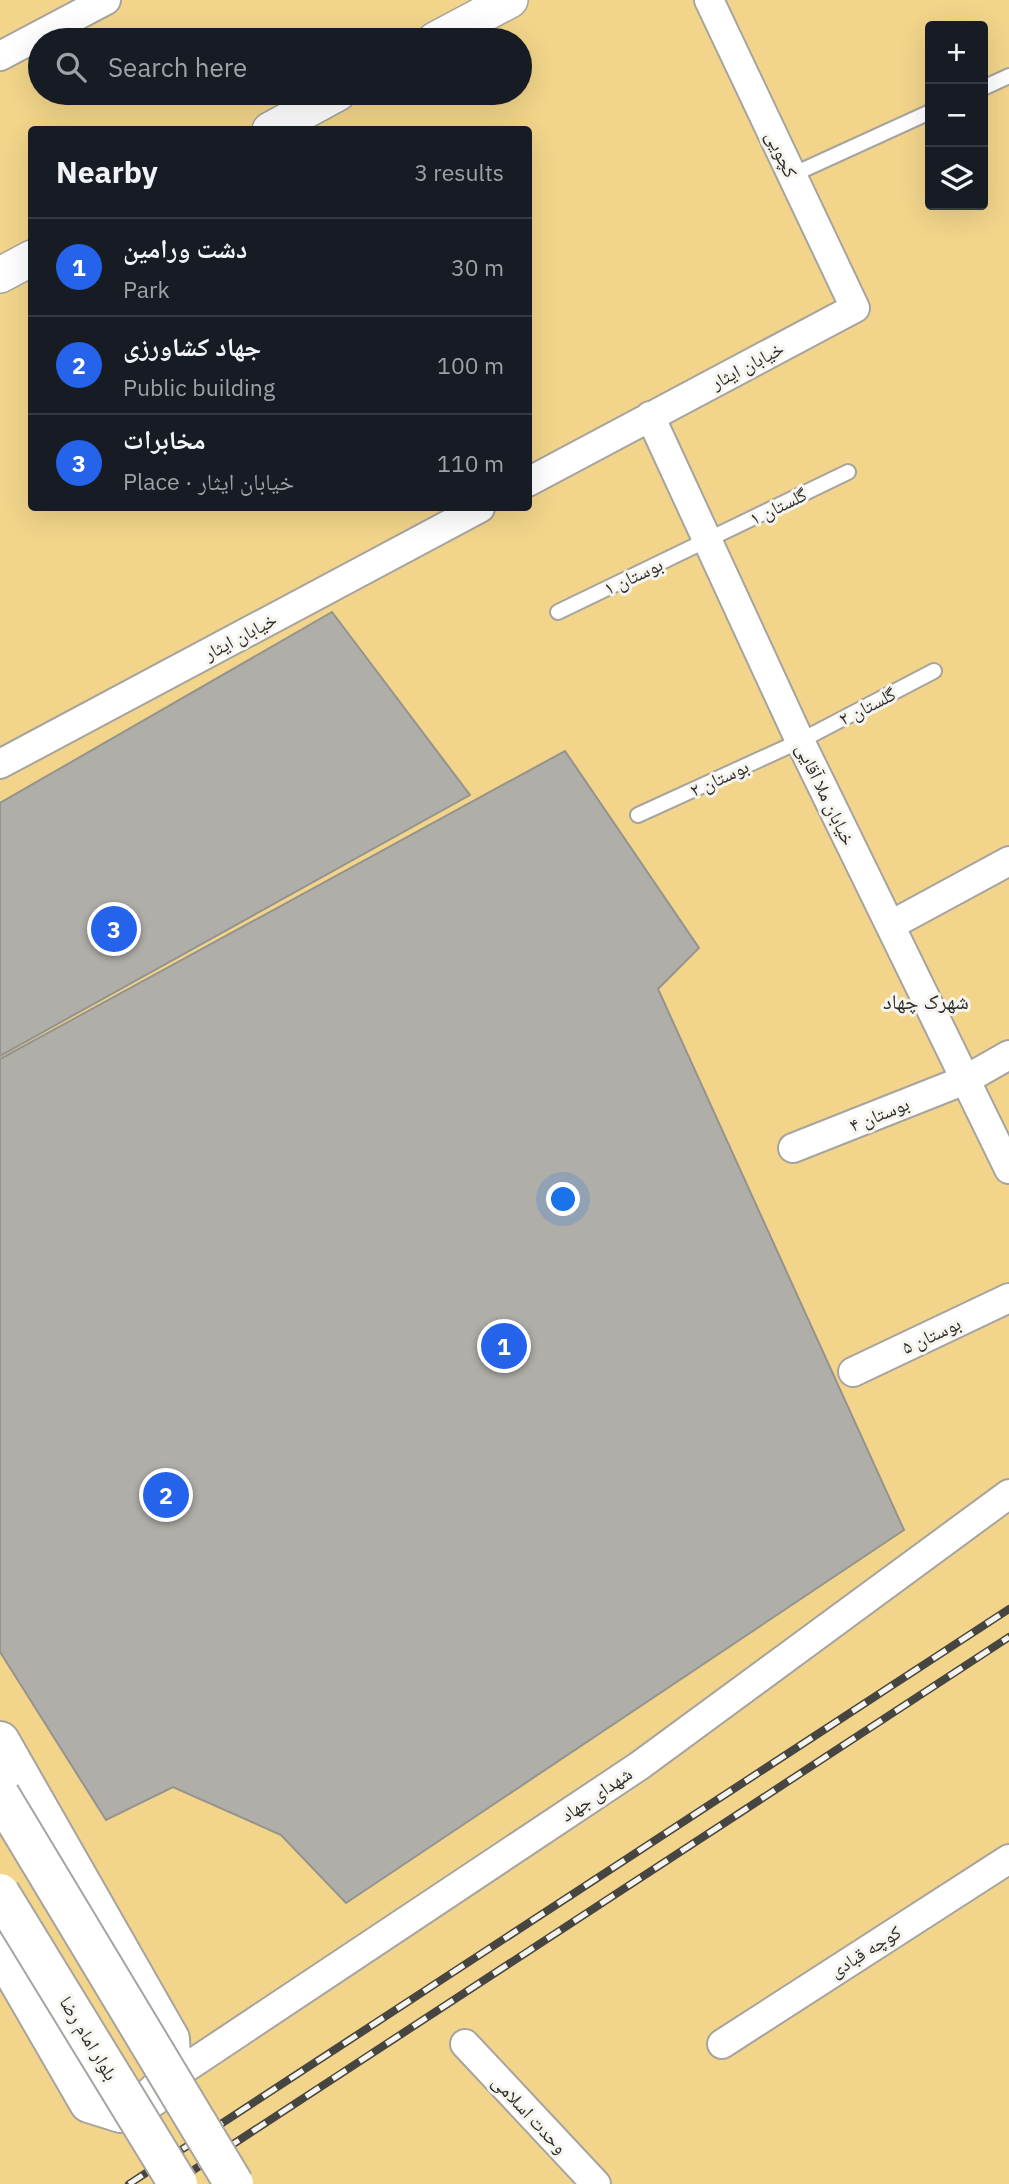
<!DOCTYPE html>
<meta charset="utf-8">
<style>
:root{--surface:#171b24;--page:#242831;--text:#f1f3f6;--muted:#9ea1a6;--line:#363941;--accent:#2563eb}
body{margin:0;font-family:"IBM Plex Sans","Noto Naskh Arabic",sans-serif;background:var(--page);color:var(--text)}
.controls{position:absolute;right:21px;top:21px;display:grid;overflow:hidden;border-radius:7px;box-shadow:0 7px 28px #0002}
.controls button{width:63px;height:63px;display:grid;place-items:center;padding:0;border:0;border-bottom:2px solid var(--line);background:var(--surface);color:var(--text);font:35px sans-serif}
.you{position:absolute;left:564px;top:1200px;width:24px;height:24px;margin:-18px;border:5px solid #fff;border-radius:50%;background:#1a73e8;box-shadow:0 0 0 10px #1a73e833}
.badge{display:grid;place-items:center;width:46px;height:46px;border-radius:50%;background:var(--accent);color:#fff;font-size:23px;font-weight:700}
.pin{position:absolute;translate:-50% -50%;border:4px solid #fff;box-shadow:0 2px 7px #0006}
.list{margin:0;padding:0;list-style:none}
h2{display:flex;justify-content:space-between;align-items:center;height:91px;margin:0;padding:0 28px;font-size:30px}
h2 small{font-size:23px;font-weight:400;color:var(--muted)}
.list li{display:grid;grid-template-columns:46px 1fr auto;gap:21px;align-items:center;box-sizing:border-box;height:98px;padding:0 28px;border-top:2px solid var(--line)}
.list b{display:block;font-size:26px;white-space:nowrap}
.list p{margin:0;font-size:23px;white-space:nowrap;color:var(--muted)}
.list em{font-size:23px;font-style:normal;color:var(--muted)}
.icon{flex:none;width:38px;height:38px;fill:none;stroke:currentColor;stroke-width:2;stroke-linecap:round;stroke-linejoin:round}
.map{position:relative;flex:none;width:1009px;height:2184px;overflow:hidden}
.search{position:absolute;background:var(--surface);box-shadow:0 7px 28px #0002;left:28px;top:28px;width:504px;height:77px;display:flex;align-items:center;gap:18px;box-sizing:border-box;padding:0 24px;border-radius:38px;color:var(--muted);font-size:26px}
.panel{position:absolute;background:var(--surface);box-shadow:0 7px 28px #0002;left:28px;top:126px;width:504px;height:385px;border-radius:7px}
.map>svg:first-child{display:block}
</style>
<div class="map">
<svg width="1009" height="2184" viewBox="0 0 1009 2184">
<rect width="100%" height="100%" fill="#e9e6e0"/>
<path fill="#f2d58a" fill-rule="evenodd" d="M0 0H1009V2184H0ZM930 26H983V205H930ZM40 40H520V93H40ZM32 130H528V508H32Z"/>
<g fill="#b0aea8" stroke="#95938e" stroke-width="2">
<polygon points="332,612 470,795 0,1056 0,803"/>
<polygon points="565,751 699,948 658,989 904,1530 346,1903 281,1835 173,1787 106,1820 0,1652 0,1059"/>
</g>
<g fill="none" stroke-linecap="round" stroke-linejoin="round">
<g stroke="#a7a49f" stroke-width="18">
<g id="service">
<polyline points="983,88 1009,76"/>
<polyline points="792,175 930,112"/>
<polyline points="558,612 848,472"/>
<polyline points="638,815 800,741 934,671"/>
</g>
</g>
<g stroke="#a7a49f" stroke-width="32">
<g id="minor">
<polyline points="0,56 106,0"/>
<polyline points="650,416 800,741 1009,1169"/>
<polyline points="528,482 855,308 709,0"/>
<polyline points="0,764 480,508"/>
<polyline points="891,925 1009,861"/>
<polyline points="793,1148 965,1080 1009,1055"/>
<polyline points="853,1372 1009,1298"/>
<polyline points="465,2044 596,2184"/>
<polyline points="722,2044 1009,1859"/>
<polyline points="172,2077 639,1766 1009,1494"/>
</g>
</g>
<g stroke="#a7a49f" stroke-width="38">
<g id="tertiary">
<polyline points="435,40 510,0"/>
<polyline points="270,130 338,93"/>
<polyline points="0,275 32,258"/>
</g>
</g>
<g stroke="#a7a49f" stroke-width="42">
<polyline id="secondary" points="0,1741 170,2039 172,2077 152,2097 121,2113 89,2103 0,1949"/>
</g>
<use href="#service" stroke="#fff" stroke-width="14"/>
<use href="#minor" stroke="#fff" stroke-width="28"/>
<use href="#tertiary" stroke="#fff" stroke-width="35"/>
<use href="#secondary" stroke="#fff" stroke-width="38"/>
<g stroke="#464542" stroke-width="8">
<g id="rail">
<polyline points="129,2184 1009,1609"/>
<polyline points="172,2184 1009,1637"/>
</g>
</g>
<use href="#rail" stroke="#f6f4ee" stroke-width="5" stroke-dasharray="16" stroke-linecap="butt"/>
<g stroke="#a7a49f" stroke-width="42" stroke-linecap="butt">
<g id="primary-bridge">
<polyline points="0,1795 234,2184"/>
<polyline points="0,1893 178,2184"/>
</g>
</g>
<use href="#primary-bridge" stroke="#fff" stroke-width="38"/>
</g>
<g text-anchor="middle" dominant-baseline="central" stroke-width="6" stroke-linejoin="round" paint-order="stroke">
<g font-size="19" fill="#2d2c2a" stroke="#f6f4ee">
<text transform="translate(782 154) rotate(65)">کچویی</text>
<text transform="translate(747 365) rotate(-28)">خیابان ایثار</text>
<text transform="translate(778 506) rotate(-26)">گلستان ۱</text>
<text transform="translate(633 576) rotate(-25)">بوستان ۱</text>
<text transform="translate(240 636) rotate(-28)">خیابان ایثار</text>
<text transform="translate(867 706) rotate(-27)">گلستان ۲</text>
<text transform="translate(719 778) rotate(-25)">بوستان ۲</text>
<text transform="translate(826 794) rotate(64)">خیابان ملا آقایی</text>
<text transform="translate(879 1114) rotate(-22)">بوستان ۴</text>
<text transform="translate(931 1335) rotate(-25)">بوستان ۵</text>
<text transform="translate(596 1794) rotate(-34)">شهدای جهاد</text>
<text transform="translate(865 1951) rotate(-32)">کوچه قبادی</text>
<text transform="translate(89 2038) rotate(59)">بلوار امام رضا</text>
<text transform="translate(530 2114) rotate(47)">وحدت اسلامی</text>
</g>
<g font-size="21" fill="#2d2c2a" stroke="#f6f4ee">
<text x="926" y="1001">شهرک چهاد</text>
</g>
</g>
</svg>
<div class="controls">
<button>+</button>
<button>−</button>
<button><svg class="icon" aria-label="layers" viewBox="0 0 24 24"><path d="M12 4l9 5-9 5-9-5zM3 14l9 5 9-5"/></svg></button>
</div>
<div class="you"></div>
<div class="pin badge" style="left:504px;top:1346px">1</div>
<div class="pin badge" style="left:166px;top:1495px">2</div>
<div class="pin badge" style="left:114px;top:929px">3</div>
<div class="search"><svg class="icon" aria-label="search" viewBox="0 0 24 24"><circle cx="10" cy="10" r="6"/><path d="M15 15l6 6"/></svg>Search here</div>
<section class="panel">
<h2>Nearby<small>3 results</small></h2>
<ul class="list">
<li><span class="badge">1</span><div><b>دشت ورامین</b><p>Park</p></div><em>30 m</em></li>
<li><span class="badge">2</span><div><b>جهاد کشاورزی</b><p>Public building</p></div><em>100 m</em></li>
<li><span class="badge">3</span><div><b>مخابرات</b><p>Place · خیابان ایثار</p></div><em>110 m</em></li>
</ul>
</section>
</div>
